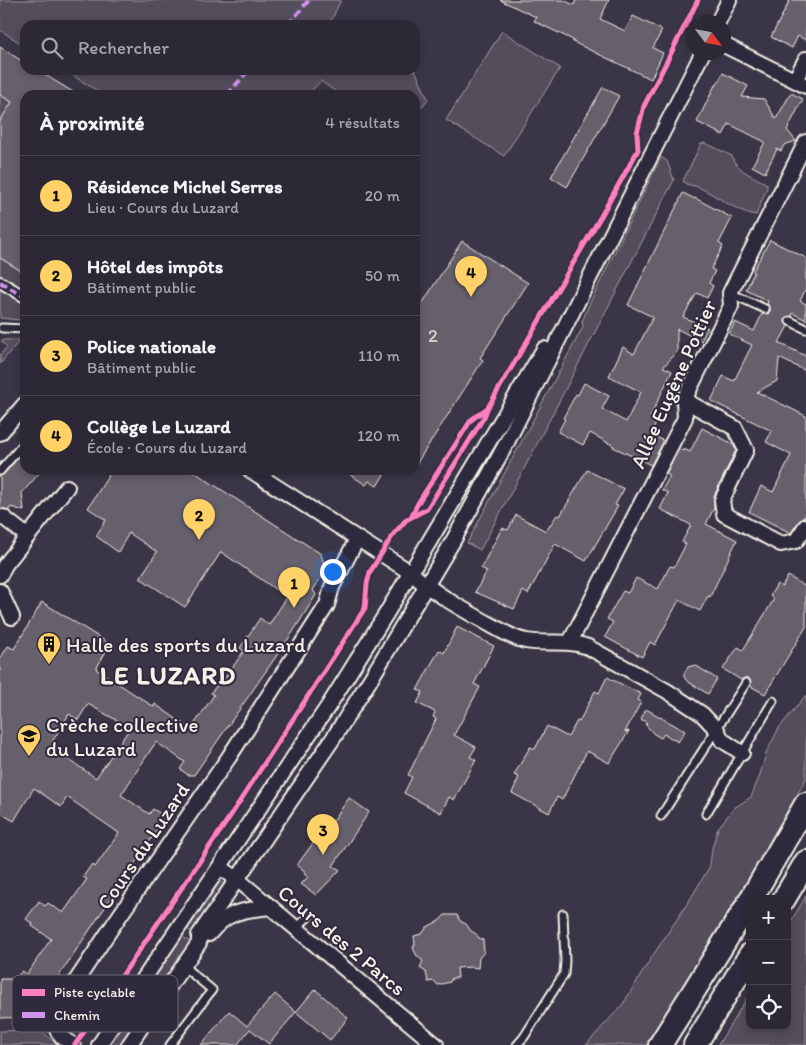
<!DOCTYPE html>
<html lang="fr">
<meta charset="utf-8">
<style>
:root{--surface:#2c2835;--page:#383441;--text:#f1f3f6;--muted:#a6a6ad;--line:#484450;--accent:#ffd166}
body{margin:0;font-family:Itim,sans-serif;background:var(--page);color:var(--text)}
.controls{position:absolute;right:15px;bottom:15px;display:grid;overflow:hidden;border-radius:10px;box-shadow:0 2px 8px #0003}
.controls button{width:45px;height:45px;display:grid;place-items:center;padding:0;border:0;border-bottom:1px solid var(--line);background:var(--surface);color:var(--text);font:25px sans-serif}
.compass{position:absolute;left:686px;top:15px;width:45px;height:45px;border-radius:50%;background:var(--surface);box-shadow:0 2px 8px #0003;rotate:122deg}
.you{position:absolute;left:332px;top:571px;width:18px;height:18px;margin:-12px;border:4px solid #fff;border-radius:50%;background:#1a73e8;box-shadow:0 0 0 8px #1a73e833}
.badge{display:grid;place-items:center;width:32px;height:32px;border-radius:50%;background:var(--accent);color:#111;font-size:16px;font-weight:700}
.pin{position:absolute;translate:-50% -41px;filter:drop-shadow(0 1px 2px #0008)}
.pin::after{content:'';position:absolute;top:26px;width:18px;height:15px;background:inherit;clip-path:polygon(0 0,100% 0,50% 100%)}
.list{margin:0;padding:0;list-style:none}
h2{display:flex;justify-content:space-between;align-items:center;height:65px;margin:0;padding:0 20px;font-size:21px}
h2 small{font-size:16px;font-weight:400;color:var(--muted)}
.list li{display:grid;grid-template-columns:32px 1fr auto;gap:15px;align-items:center;box-sizing:border-box;height:80px;padding:0 20px;border-top:1px solid var(--line)}
.list b{display:block;font-size:19px;white-space:nowrap}
.list p{margin:0;font-size:16px;white-space:nowrap;color:var(--muted)}
.list em{font-size:16px;font-style:normal;color:var(--muted)}
.icon{flex:none;width:28px;height:28px;fill:none;stroke:currentColor;stroke-width:2;stroke-linecap:round;stroke-linejoin:round}
.map{position:relative;flex:none;width:806px;height:1045px;overflow:hidden}
.search{position:absolute;background:var(--surface);box-shadow:0 2px 8px #0003;left:20px;top:20px;width:400px;height:55px;display:flex;align-items:center;gap:12px;box-sizing:border-box;padding:0 18px;border-radius:15px;color:var(--muted);font-size:19px}
.panel{position:absolute;background:var(--surface);box-shadow:0 2px 8px #0003;left:20px;top:90px;width:400px;height:385px;border-radius:15px}
.map>svg:first-child{display:block}
</style>
<div class="map">
<svg width="806" height="1045" viewBox="0 0 806 1045">
<rect width="100%" height="100%" fill="#3b3647"/>
<filter id="ink" filterUnits="userSpaceOnUse"><feTurbulence type="fractalNoise" baseFrequency=".02" numOctaves="2"/><feDisplacementMap in="SourceGraphic" scale="10" xChannelSelector="R" yChannelSelector="G"/><feConvolveMatrix kernelMatrix="1 2 1 2 8 2 1 2 1" color-interpolation-filters="sRGB"/></filter>
<g filter="url(#ink)">
<g fill="#534e5c" stroke="#a4a0a2">
<polygon points="0,0 341,0 329,25 25,25 25,46 0,30"/>
<polygon points="502,31 560,68 504,156 446,120"/>
<polygon points="64,70 415,70 428,99 415,115 415,95 340,95 321,81 307,95 104,95"/>
<polygon points="0,95 12,102 0,121"/>
<path d="M705 143 732 156C735 170 755 177 767 184V188L756 215C730 211 710 187 686 184L683 181 701 144Z"/>
<polygon points="661,157 667,161 674,180 525,467 480,550 467,543 583,327 582,322 588,307"/>
<polygon points="0,258 25,273 25,317 20,320 0,318"/>
<polygon points="2,340 20,340 0,364 0,355 7,347 2,342"/>
<polygon points="806,695 806,779 750,876 647,1045 586,1045 623,1004 650,960 689,901 710,866 712,848 718,828 734,808 751,797 760,775 767,751 779,728"/>
<polygon points="222,882 226,885 195,934 187,929 218,884"/>
<polygon points="806,896 806,1045 718,1045 750,993 750,1026 787,1026 787,928"/>
<polygon points="182,936 190,942 120,1045 108,1045"/>
<polygon points="40,1030 58,1045 0,1045 0,1031"/>
</g>
<g fill="#65616c" stroke="#f4f1e8" fill-rule="evenodd">
<polygon points="500,0 563,0 574,5 576,0 609,0 600,19 625,31 633,16 662,30 653,48 663,53 651,79 573,42 573,40 534,21 536,17"/>
<polygon points="790,0 806,0 806,40 798,36 792,48 771,37"/>
<polygon points="0,47 25,63 25,70 37,70 78,95 25,95 25,273 0,258 0,121 12,102 0,95"/>
<polygon points="723,73 748,86 742,97 764,99 776,119 791,93 803,99 787,130 796,141 784,145 781,151 777,149 765,173 752,166 765,142 729,124 723,135 697,122 715,85 716,86"/>
<polygon points="603,87 619,96 567,187 551,177"/>
<polygon points="683,193 695,199 695,198 732,218 719,243 723,246 711,269 715,271 709,283 713,286 707,298 697,293 683,317 708,328 701,341 677,329 677,352 663,367 672,371 650,417 657,421 651,434 664,441 651,465 613,447 614,446 590,433 583,445 558,432 565,419 563,418 576,394 578,395 584,383 609,396 602,409 626,422 641,392 609,376 623,347 634,354 653,317 628,305"/>
<polygon points="770,240 806,258 806,288 800,301 806,304 806,320 793,313 792,316 787,317 785,322 788,326 779,343 806,356 806,371 779,358 777,381 757,392 806,416 806,515 799,521 791,533 749,512 761,486 773,492 791,455 766,442 772,431 711,401 723,376 734,381 752,345 729,334 735,322 754,331 762,314 768,314 770,311 770,306 767,304 768,301 746,290 754,272 753,271"/>
<polygon points="462,241 528,283 480,358 483,360 415,466 415,315"/>
<polygon points="702,428 733,444 736,450 714,496 714,508 706,524 737,540 710,597 708,596 700,611 679,600 655,645 650,642 642,657 605,637 613,622 607,619 623,591 628,593 636,578 658,589 670,566 674,567 686,544 682,542 691,525 660,509 668,493 662,490 670,476 666,474 679,449 683,451 684,449 690,452"/>
<polygon points="25,450 25,470 42,470 22,493 24,511 11,507 9,510 0,509 0,476 4,474"/>
<path d="M112 470H191L321 554 326 570 313 590 316 595 293 632 194 775H188L180 769 185 762 156 742 121 795 149 814 153 809 166 817 35 1011H26V1017L0 1018V979H15L22 971 27 974 51 939 32 926 33 924 26 919 39 901 45 906 48 903 63 913 87 879 83 877 92 864 95 867 119 833 67 797 61 807 34 788 14 821 0 813V659L8 646 14 649 42 602 110 644 96 669 154 707 155 704 191 729 214 695 211 693 220 681 222 682 244 651 240 648 260 618 269 625 287 597 221 552 185 607 140 578 157 552 129 533 118 552 96 536 106 520 88 508ZM88 704 130 728 96 778 53 749 56 745 52 742 69 714 78 720Z"/>
<polygon points="343,470 387,470 377,486 369,481 366,485"/>
<polygon points="587,470 624,489 615,505 618,506 586,561 555,544 528,594 523,591 514,609 475,592 487,571 481,568 502,528 508,530 516,515 546,531 557,515 560,516"/>
<polygon points="788,576 806,587 806,627 765,694 750,686 751,681 748,678 744,678 741,680 723,669 738,647 743,650 774,599 770,596 777,584 782,587"/>
<polygon points="457,627 494,646 474,684 480,687 454,735 476,747 470,757 476,760 454,800 449,797 441,813 404,793 412,777 408,775 436,719 433,717 435,712 417,703 423,692 417,690 439,650 444,653"/>
<polygon points="695,665 717,679 708,694 687,681 684,677 684,673 688,667"/>
<polygon points="607,677 641,694 638,700 641,702 625,732 629,731 609,763 587,751 562,800 557,797 549,813 512,793 519,777 514,775 530,747 535,749 547,726 568,737 577,721 579,722 595,691 599,693"/>
<polygon points="646,709 685,731 678,742 664,734 661,738 654,734 645,724 647,723 641,719"/>
<polygon points="349,798 369,812 333,866 340,870 316,895 301,884 308,877 304,874 306,872 297,865 314,842 317,844"/>
<polygon points="445,915 457,915 460,921 466,924 471,931 476,934 479,938 483,940 484,952 479,958 478,968 471,967 457,968 458,978 452,978 450,982 438,985 434,981 428,982 426,972 420,968 423,961 417,956 413,948 415,944 414,936 422,934 427,927 439,921"/>
<polygon points="315,989 348,1018 330,1040 296,1012"/>
<polygon points="275,994 296,1012 269,1044 250,1029 237,1045 201,1045 229,1011 247,1026"/>
</g>
<g fill="none" stroke-linecap="round" stroke-linejoin="round">
<g stroke="#f4f1e8" stroke-width="11">
<g id="service">
<polyline points="730,293 765,309"/>
<polyline points="790,321 806,329"/>
<polyline points="2,328 25,329"/>
<polyline points="0,471 25,442"/>
<polyline points="706,814 773,701"/>
<polyline points="661,816 746,683"/>
<polyline points="296,928 308,917"/>
<polyline points="170,1045 212,990 183,966"/>
<polyline points="517,1045 524,1037 564,974 565,961 563,914"/>
</g>
</g>
<g stroke="#f4f1e8" stroke-width="14">
<polyline id="pedestrian" points="0,282 25,297"/>
</g>
<g stroke="#f4f1e8" stroke-width="18">
<g id="minor">
<polyline points="718,22 729,0"/>
<polyline points="724,45 806,86"/>
<polyline points="795,80 806,59"/>
<polyline points="684,400 735,428 746,450 722,500 724,514 781,544 796,541 806,526"/>
<polyline points="0,433 25,404"/>
<path d="M250 470 410 572C435 594 462 609 491 625 502 631 514 639 526 641 547 645 567 639 588 647L667 691 702 714 717 730 722 740 742 753"/>
<polyline points="3,517 27,536"/>
<polyline points="0,575 5,565 67,487"/>
<polyline points="0,591 12,617"/>
<polyline points="570,642 685,418 684,400 731,306 730,293 806,142"/>
<polyline points="220,867 237,879 436,1045"/>
<path d="M209 934C227 911 243 910 271 907"/>
<path d="M73 1045C55 1034 51 1024 60 1005L116 921 229 757 327 605 332 587 357 539"/>
<polyline points="99,1045 329,705 386,614 544,349"/>
<polyline points="129,1045 199,943 199,935 334,737 370,680 453,541 506,444 703,52"/>
</g>
</g>
<g stroke="#f4f1e8" stroke-width="26">
<g id="trunk">
<polyline points="751,899 806,804"/>
<polyline points="784,899 806,862"/>
<polyline points="660,1045 750,901"/>
<polyline points="695,1045 750,955"/>
</g>
</g>
<use href="#service" stroke="#2f2a3d" stroke-width="7"/>
<use href="#pedestrian" stroke="#2f2a3d" stroke-width="10"/>
<use href="#minor" stroke="#2f2a3d" stroke-width="14"/>
<use href="#trunk" stroke="#2f2a3d" stroke-width="22"/>
<g stroke="#d193ec" stroke-width="4" stroke-dasharray="8 4" stroke-linecap="butt">
<polyline points="288,25 309,0"/>
<polyline points="227,95 249,70"/>
<polyline points="0,282 25,297"/>
</g>
<g stroke="#2f2a3d" stroke-width="8">
<g id="cycleway">
<polyline points="411,517 418,503 471,420 486,409"/>
<polyline points="75,1045 227,821 365,608 367,584 370,572 393,535 406,520 427,509 484,417 487,409 601,216 638,150 637,133 644,106 698,0"/>
</g>
</g>
<use href="#cycleway" stroke="#ff80c0" stroke-width="5"/>
</g>
</g>
<defs>
<g id="building-pin" transform="scale(1.25)"><path d="M0 17L-7.5 6A9.5 9.5 0 1 1 7.5 6Z" fill="#ffd166" stroke="#2f2a3d"/><path d="M-4-6H4V6H1V3H-1V6H-4ZM-2.5-4.3h1.7v1.8h-1.7ZM.8-4.3h1.7v1.8H.8ZM-2.5-1h1.7V.8h-1.7ZM.8-1h1.7V.8H.8Z" fill="#111"/></g>
<g id="school-pin" transform="scale(1.25)"><path d="M0 17L-7.5 6A9.5 9.5 0 1 1 7.5 6Z" fill="#ffd166" stroke="#2f2a3d"/><path d="M0-5L7-2L0 1L-7-2ZM-4 1L0 2.5L4 1V4Q0 6-4 4Z" fill="#111"/></g>
</defs>
<g fill-rule="evenodd">
<use href="#building-pin" x="49" y="644"/>
<use href="#school-pin" x="29" y="736"/>
</g>
<g text-anchor="middle" dominant-baseline="central" stroke-width="4" stroke-linejoin="round" paint-order="stroke">
<g font-size="19" fill="#d0cdc9">
<text x="433" y="335">2</text>
</g>
<g font-size="21" fill="#f4f1e8" stroke="#2f2a3d">
<text transform="translate(673 384) rotate(-66)">Allée Eugène Pottier</text>
<text transform="translate(143 846) rotate(-56)">Cours du Luzard</text>
<text transform="translate(342 940) rotate(40)">Cours des 2 Parcs</text>
</g>
<g font-size="21" fill="#f4f1e8" stroke="#2f2a3d" text-anchor="start">
<text x="66" y="644">Halle des sports du Luzard</text>
<text x="46" y="724">Crèche collective<tspan x="46" dy="24">du Luzard</tspan></text>
</g>
<g font-size="26" font-weight="bold" letter-spacing="1" fill="#f4f1e8" stroke="#2f2a3d">
<text x="168" y="675">LE LUZARD</text>
</g>
</g>
<rect x="12" y="975" width="166" height="57" rx="8" fill="#2f2a3d" stroke="#6a6670" stroke-width="1"/>
<rect x="22" y="989" width="23" height="7" fill="#ff80c0"/>
<rect x="22" y="1012" width="23" height="6" fill="#d193ec"/>
<g font-size="14" fill="#f4f1e8">
<text x="54" y="997">Piste cyclable</text>
<text x="54" y="1020">Chemin</text>
</g>
</svg>
<div class="controls">
<button>+</button>
<button>−</button>
<button><svg class="icon" aria-label="locate" viewBox="0 0 24 24"><circle cx="12" cy="12" r="6"/><path d="M12 2v4M12 18v4M2 12h4M18 12h4"/></svg></button>
</div>
<svg class="compass" viewBox="-18 -18 36 36"><path d="M0-13l5 13h-10z" fill="#e53935"/><path d="M0 13l5-13h-10z" fill="#a6a6ad"/></svg>
<div class="you"></div>
<div class="pin badge" style="left:294px;top:608px">1</div>
<div class="pin badge" style="left:199px;top:540px">2</div>
<div class="pin badge" style="left:323px;top:855px">3</div>
<div class="pin badge" style="left:471px;top:297px">4</div>
<div class="search"><svg class="icon" aria-label="search" viewBox="0 0 24 24"><circle cx="10" cy="10" r="6"/><path d="M15 15l6 6"/></svg>Rechercher</div>
<section class="panel">
<h2>À proximité<small>4 résultats</small></h2>
<ul class="list">
<li><span class="badge">1</span><div><b>Résidence Michel Serres</b><p>Lieu · Cours du Luzard</p></div><em>20 m</em></li>
<li><span class="badge">2</span><div><b>Hôtel des impôts</b><p>Bâtiment public</p></div><em>50 m</em></li>
<li><span class="badge">3</span><div><b>Police nationale</b><p>Bâtiment public</p></div><em>110 m</em></li>
<li><span class="badge">4</span><div><b>Collège Le Luzard</b><p>École · Cours du Luzard</p></div><em>120 m</em></li>
</ul>
</section>
</div>
